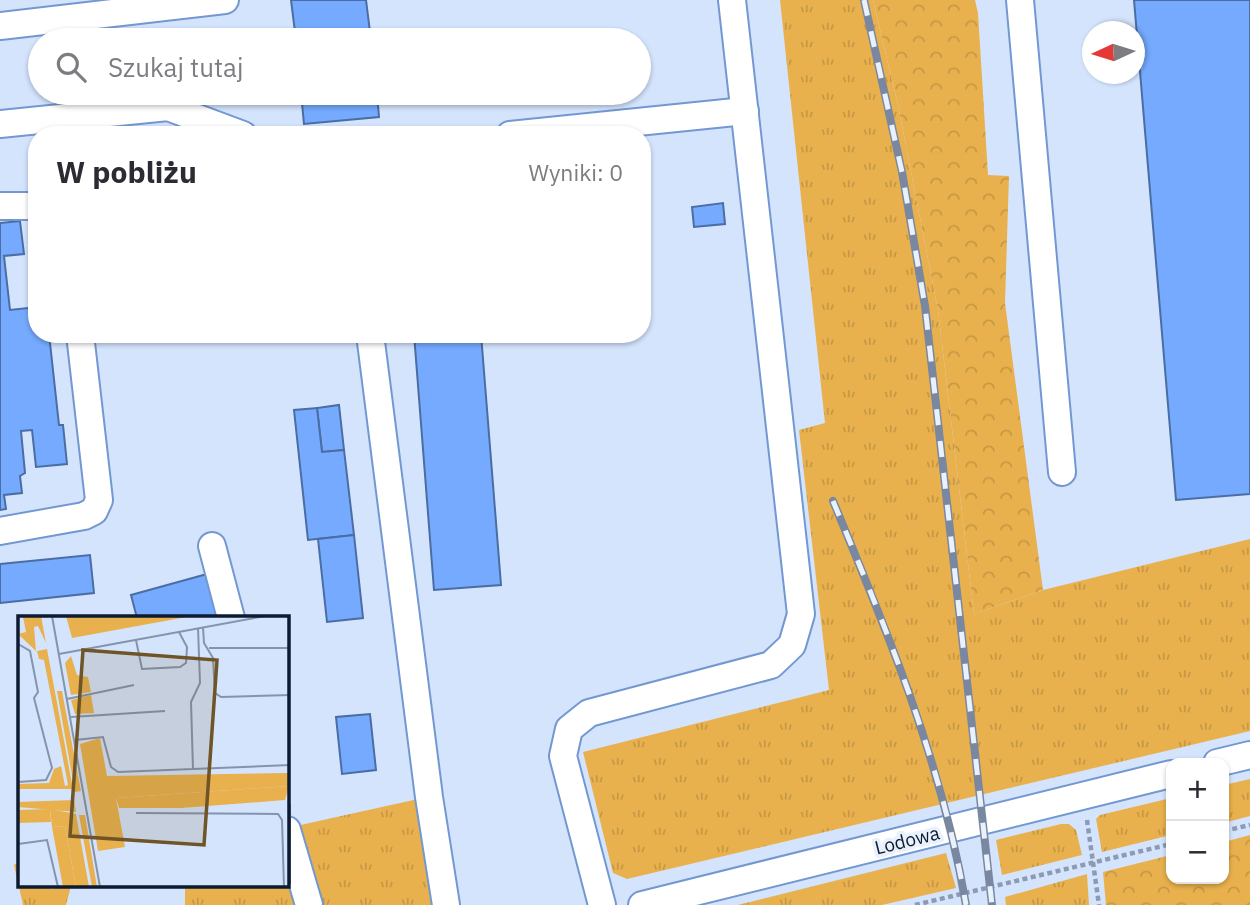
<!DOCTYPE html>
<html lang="pl">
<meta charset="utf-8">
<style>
:root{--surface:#fff;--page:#f2f2f3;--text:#2b2b33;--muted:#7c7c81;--line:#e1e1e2}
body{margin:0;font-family:"IBM Plex Sans",sans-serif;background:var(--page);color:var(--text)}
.controls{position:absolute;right:21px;bottom:21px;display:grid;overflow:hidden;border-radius:14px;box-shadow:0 2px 5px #0004}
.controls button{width:63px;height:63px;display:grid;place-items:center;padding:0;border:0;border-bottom:2px solid var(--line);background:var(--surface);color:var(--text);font:35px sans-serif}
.compass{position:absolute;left:1082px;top:21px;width:63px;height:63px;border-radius:50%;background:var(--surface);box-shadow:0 2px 5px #0004;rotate:266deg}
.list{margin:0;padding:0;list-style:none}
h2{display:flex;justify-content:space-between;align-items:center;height:91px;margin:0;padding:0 28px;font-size:30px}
h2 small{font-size:23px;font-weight:400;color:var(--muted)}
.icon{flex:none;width:38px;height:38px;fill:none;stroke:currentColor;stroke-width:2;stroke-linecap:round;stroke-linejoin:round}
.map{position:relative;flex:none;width:1250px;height:905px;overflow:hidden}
.search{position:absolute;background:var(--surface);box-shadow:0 2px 5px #0004;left:28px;top:28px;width:623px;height:77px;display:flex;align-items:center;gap:18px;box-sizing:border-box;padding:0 24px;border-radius:38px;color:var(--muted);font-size:26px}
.panel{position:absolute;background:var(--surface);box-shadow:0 2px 5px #0004;left:28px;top:126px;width:623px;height:217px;border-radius:28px}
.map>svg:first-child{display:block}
</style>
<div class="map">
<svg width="1250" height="905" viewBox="0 0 1250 905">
<defs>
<pattern id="grass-tufts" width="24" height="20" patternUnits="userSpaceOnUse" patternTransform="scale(1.75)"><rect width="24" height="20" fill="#e9b14d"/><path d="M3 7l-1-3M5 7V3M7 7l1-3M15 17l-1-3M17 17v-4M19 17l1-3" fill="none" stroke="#c79844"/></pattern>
<pattern id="forest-crowns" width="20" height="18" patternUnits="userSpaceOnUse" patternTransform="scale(1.75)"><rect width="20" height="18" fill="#e9b14d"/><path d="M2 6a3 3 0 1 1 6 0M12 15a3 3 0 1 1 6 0" fill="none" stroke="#c79844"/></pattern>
</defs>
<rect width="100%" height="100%" fill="#d4e4fd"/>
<g fill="url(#grass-tufts)">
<polygon points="780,0 873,0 898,105 938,310 974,614 1043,590 1250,539 1250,731 627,879 613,873 583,752 829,690 799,430 825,423"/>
<polygon points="1250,779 1250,816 1224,823 1224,785"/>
<polygon points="1171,798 1171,835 1102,852 1096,819 1100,815"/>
<polygon points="418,799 435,905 317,905 296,826"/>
<polygon points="1061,824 1069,824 1076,830 1082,855 1002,875 996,840"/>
<polygon points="946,853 956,888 882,905 738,905"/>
<polygon points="287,860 299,905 185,905 185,886 287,886"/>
<polygon points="19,861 19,886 49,886 50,889 71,886 66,905 23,905 14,865"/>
<polygon points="1087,874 1089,905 1006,905 1005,897"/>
</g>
<g fill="url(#forest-crowns)">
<polygon points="873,0 975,0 978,13 988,175 1009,176 1005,303 1043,590 974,614 938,310 898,105"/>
<polygon points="1250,835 1250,905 1106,905 1103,872 1171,855 1171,879 1224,879 1224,842"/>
</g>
<g fill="#75aafe" stroke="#4a6da3" stroke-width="2">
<polygon points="291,0 366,0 371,40 296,40"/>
<polygon points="1134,0 1250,0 1250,494 1176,500"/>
<polygon points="301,93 377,93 379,117 304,124"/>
<polygon points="723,203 725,224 694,227 692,207"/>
<polygon points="20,221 24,254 4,256 10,310 37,307 37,334 49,334 59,425 63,425 67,464 36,467 32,430 21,431 25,473 20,476 22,493 4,495 6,509 0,510 0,223"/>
<polygon points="414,334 481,334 501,585 434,590"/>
<polygon points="339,405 344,450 322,452 317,408"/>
<polygon points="317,408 322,452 344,450 354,535 308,540 294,410"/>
<polygon points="354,535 363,618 327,622 318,539"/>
<polygon points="90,555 94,593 0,603 0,564"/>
<polygon points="207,574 219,618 137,618 131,595"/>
<polygon points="370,714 376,770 342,774 336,717"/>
</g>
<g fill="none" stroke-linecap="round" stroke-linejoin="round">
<g stroke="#7398d1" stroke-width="30">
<g id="minor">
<polyline points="1020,0 1062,472"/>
<polyline points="0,26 225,0"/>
<polyline points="0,124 168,107 243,135"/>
<polyline points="510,135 745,111"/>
<polyline points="0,206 37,206"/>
<polyline points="370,334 429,797 446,905"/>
<polyline points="0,531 84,516 94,511 99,500 80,334"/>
<polyline points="212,546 231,618"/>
<polyline points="1217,763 1250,755"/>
<polyline points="287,830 309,905"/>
<polyline points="602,905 563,756 569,729 589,713 771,665 792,645 801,614 732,0"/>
<polyline points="642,905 1171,774"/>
</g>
</g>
<g stroke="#8c9bb3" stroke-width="4.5" stroke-dasharray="5 3.5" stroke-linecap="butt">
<polyline points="1087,820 1099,905"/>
<polyline points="1224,831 1250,825"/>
<polyline points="915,905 1171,844"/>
</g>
<use href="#minor" stroke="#fff" stroke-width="26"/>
<g stroke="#7988a0" stroke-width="8">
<g id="rail">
<polyline points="864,0 902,172 925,306 992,905"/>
<path d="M833 501C888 633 942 763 966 905"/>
</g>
</g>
<use href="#rail" stroke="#e9f1fd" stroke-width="5" stroke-dasharray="16" stroke-linecap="butt"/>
</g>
<g text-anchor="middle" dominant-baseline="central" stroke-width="7" stroke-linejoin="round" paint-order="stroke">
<g font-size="19" fill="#0d1b31" stroke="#e9f1fd">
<text transform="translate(907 840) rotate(-14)">Lodowa</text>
</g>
</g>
<g transform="translate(18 616)">
<rect width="271" height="271" fill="#d4e4fd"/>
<path d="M0 0H23L28 27 20 10 16 11 18 35 0 18 8 16 5 1ZM29 33 55 173H1L0 168 31 167 36 153 43 150 47 170 50 169 26 44 21 43 19 35ZM53 40 59 59 70 61 73 76 53 79 47 47ZM39 75H44L63 175 57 176ZM73 79 76 97 57 98 53 84ZM82 122 89 160 271 157V170L98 182 107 231 80 235 62 128ZM56 184 58 196 0 191V186ZM61 199H67L79 271H74Z" fill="#e9b14d"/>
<path d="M271 170 267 184 163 192H101L98 182ZM32 193 58 198 71 271H58L47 210 34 211Z" fill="#e9b14d"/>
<path d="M48 0H174L54 22Z" fill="#e9b14d"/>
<path d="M32 193 33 206 0 207V194ZM47 210 58 271H45L34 211Z" fill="#e9b14d"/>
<path fill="none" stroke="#8494ab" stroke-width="2" d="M34 0 82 271M185 11 186 27 195 42 197 77 203 81 272 79M118 24 124 53 162 51 168 47 169 31 161 16M0 28 12 35 20 76 16 82 34 152 28 164 0 166M191 32H272M41 38 247 0M49 83 116 69M53 101 147 95M57 124 85 121 93 151 100 156 272 149M175 153 173 86 182 67 180 12M272 188V268M118 197 260 198 264 204 266 271M0 228 29 224 40 271"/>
<path fill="#6f5427" fill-opacity="0.15" stroke="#6f5427" stroke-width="3.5" d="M65 34 199 44 186 229 52 220Z"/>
<rect width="271" height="271" fill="none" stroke="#0d1b31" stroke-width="3.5"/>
</g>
</svg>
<div class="controls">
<button>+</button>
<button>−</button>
</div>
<svg class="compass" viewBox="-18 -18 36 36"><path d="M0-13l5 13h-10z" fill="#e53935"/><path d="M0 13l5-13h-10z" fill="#7c7c81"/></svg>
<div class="search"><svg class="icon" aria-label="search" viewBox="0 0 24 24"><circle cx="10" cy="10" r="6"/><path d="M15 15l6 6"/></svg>Szukaj tutaj</div>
<section class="panel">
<h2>W pobliżu<small>Wyniki: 0</small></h2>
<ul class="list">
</ul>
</section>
</div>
